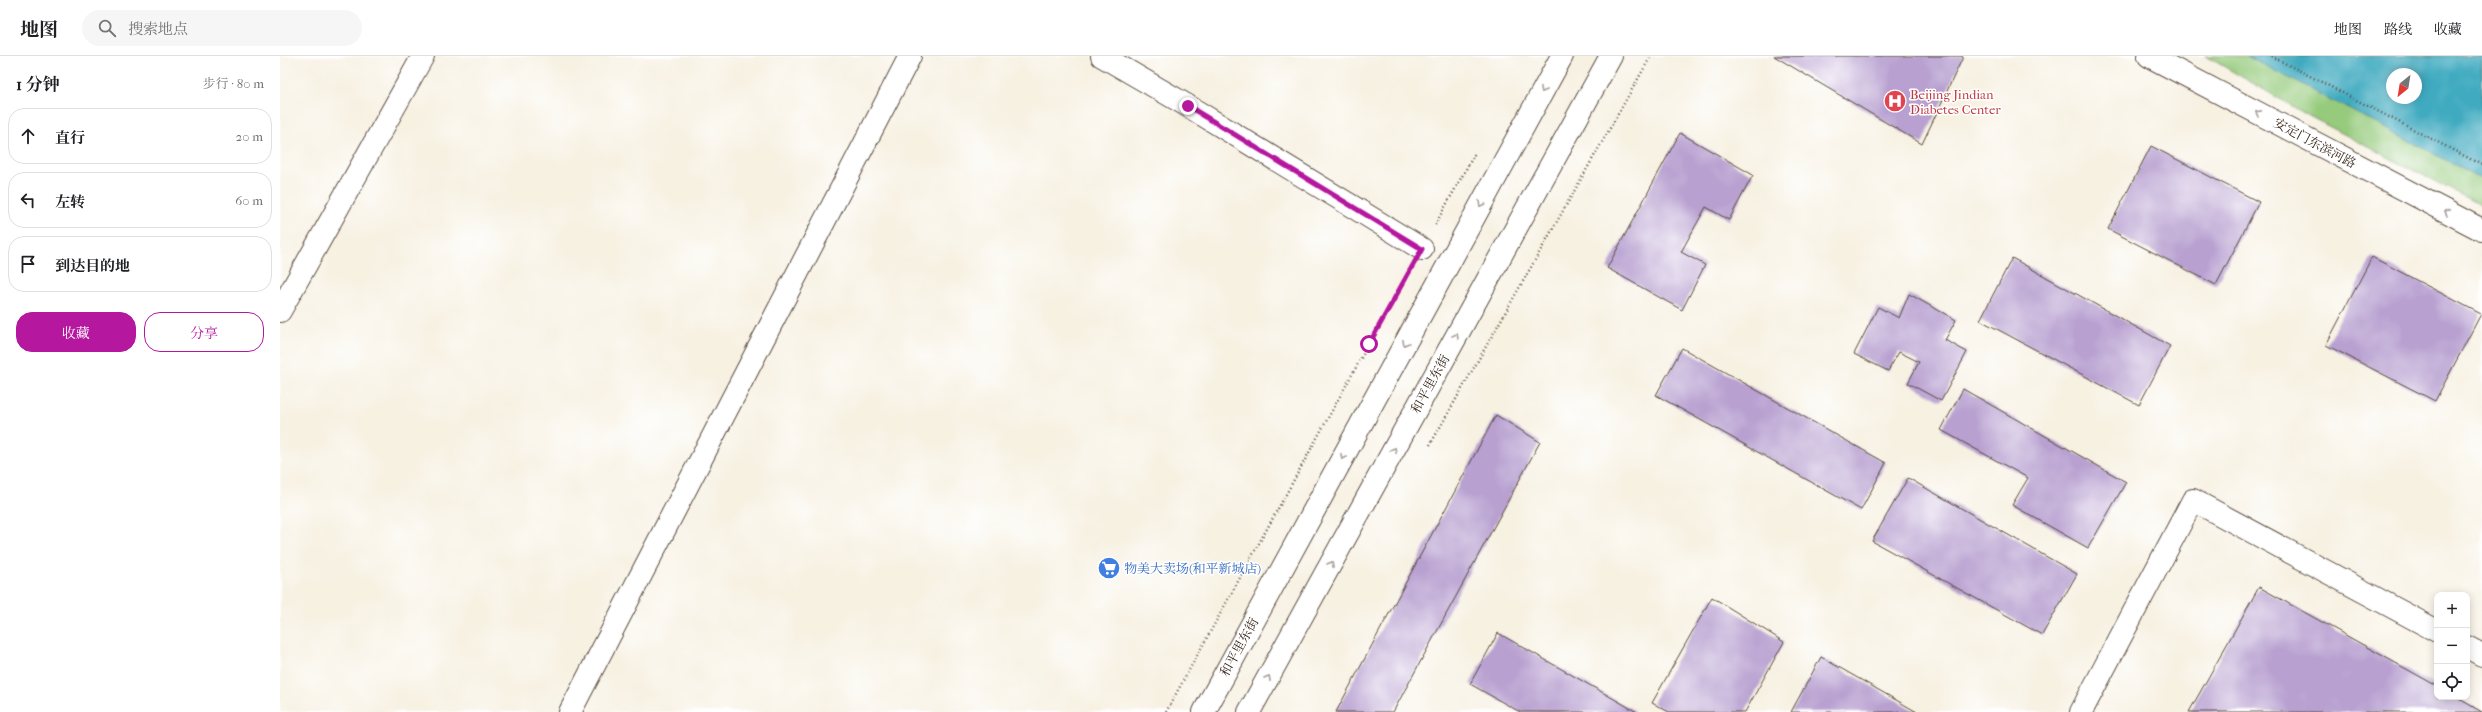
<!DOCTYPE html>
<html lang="zh">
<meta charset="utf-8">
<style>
:root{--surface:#fff;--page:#f6f6f6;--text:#202124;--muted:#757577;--line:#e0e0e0;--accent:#b5179e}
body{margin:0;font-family:"IM FELL French Canon","Noto Serif SC",serif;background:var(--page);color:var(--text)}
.controls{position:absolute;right:12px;bottom:12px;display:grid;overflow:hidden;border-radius:8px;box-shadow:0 2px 10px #0003}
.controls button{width:36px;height:36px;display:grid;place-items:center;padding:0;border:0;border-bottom:1px solid var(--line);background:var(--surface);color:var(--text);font:20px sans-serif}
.compass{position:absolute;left:2106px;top:12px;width:36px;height:36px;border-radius:50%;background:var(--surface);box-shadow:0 2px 10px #0003;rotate:210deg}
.stop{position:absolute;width:12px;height:12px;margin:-9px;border:3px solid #b5179e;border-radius:50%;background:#fff}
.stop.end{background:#b5179e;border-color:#fff;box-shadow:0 1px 4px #0008}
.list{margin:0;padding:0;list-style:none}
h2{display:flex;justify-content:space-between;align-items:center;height:52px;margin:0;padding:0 16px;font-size:17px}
h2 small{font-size:13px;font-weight:400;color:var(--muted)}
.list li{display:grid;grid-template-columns:26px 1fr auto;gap:12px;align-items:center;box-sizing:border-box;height:56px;margin:0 8px 8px;padding:0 8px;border:1px solid var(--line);border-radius:16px}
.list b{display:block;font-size:15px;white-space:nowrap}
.list em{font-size:13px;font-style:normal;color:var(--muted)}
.actions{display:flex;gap:8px;padding:12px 16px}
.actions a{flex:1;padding:9px 0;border:1px solid var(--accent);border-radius:16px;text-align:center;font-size:14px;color:var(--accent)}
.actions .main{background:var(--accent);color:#fff}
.icon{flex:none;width:22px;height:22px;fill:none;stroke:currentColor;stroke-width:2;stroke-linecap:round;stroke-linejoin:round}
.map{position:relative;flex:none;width:2202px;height:656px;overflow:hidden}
header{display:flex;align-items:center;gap:24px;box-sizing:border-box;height:56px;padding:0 20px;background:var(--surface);border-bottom:1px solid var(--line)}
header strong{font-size:19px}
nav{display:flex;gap:22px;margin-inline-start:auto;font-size:14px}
.search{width:280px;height:36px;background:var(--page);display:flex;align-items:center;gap:10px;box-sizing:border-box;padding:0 14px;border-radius:22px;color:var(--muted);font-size:15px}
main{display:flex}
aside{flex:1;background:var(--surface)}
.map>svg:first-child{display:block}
</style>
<header>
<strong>地图</strong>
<div class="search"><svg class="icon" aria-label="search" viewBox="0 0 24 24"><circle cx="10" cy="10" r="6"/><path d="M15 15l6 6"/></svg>搜索地点</div>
<nav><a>地图</a><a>路线</a><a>收藏</a></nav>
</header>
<main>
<aside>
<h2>1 分钟<small>步行 · 80 m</small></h2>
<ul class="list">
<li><svg class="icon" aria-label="ahead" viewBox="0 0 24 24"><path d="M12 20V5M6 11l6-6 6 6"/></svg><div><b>直行</b></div><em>20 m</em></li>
<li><svg class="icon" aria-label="left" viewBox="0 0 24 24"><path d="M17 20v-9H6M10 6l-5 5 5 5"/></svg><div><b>左转</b></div><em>60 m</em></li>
<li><svg class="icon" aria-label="arrive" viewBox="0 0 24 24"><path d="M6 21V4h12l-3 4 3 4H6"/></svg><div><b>到达目的地</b></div></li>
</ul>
<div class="actions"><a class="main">收藏</a><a>分享</a></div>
</aside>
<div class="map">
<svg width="2202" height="656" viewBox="0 0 2202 656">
<rect width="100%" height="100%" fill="#fff"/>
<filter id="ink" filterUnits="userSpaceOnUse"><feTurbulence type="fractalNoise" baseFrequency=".025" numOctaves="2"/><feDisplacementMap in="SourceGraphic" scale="8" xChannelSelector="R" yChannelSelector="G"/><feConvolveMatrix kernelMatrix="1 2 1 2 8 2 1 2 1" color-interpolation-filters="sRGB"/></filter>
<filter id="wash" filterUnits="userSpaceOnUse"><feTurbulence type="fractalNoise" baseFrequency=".012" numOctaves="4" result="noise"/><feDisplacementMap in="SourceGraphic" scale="16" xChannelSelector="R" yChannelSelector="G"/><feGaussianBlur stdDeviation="0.9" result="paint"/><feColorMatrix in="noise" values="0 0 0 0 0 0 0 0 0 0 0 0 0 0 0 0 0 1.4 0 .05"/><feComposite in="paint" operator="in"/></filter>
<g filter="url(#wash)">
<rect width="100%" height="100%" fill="#f7f1e2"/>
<path fill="#96cb7d" stroke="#687a4e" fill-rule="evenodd" d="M1926 0H2202V150L2029 60ZM2112 18H2136V42H2112Z"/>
<path fill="#41aac0" stroke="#3e6a6f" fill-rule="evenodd" d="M1967 0H2202V123ZM2112 18H2136V42H2112Z"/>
<g id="blocks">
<g fill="#b8a0d0">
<polygon points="1494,0 1681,0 1683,1 1642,88"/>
<polygon points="1400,77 1473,119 1449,164 1426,151 1401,196 1425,209 1402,254 1327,212"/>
<polygon points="1871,90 1979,146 1936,229 1828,173"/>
<polygon points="2092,201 2201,258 2155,345 2046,289"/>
<polygon points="1732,202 1890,290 1859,349 1700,264"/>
<polygon points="1629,238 1676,264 1665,284 1687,296 1661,345 1628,327 1639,306 1619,296 1608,315 1574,298 1598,251 1619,262"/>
<polygon points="1402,292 1606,407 1581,454 1376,339"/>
<polygon points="1683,333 1846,426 1808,492 1732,449 1748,422 1661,374"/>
<polygon points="1216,359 1260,386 1113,656 1056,656"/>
<polygon points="1628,422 1797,518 1762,579 1592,485"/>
<polygon points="1979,531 2157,630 2157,641 2176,641 2202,656 1909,656"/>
<polygon points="1432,541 1504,586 1465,656 1389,656 1372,647"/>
<polygon points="1218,577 1357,656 1240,656 1190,628"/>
<polygon points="1541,601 1637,656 1511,656"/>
</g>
</g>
</g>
<g filter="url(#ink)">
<use href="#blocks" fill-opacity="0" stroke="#57483b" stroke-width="1"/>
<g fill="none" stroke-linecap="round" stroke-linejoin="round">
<g stroke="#57483b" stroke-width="24">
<g id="minor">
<polyline points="822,0 908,50 1142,193"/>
<polyline points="1869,0 2202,174"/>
<polyline points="0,255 143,0"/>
<polyline points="2187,591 2202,599"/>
<polyline points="290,656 630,0"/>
<polyline points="924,656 1282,0"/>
<polyline points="969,656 1331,0"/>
<polyline points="1801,656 1913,444 2157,575"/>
</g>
</g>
<g stroke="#57483b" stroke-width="2.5" stroke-dasharray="1 3" stroke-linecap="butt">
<polyline points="1991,0 2202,109"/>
<polyline points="1155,169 1195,97"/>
<polyline points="1150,389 1371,0"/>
<polyline points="886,656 1128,217"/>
</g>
<use href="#minor" stroke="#fff" stroke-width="22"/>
</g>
<defs><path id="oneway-chevron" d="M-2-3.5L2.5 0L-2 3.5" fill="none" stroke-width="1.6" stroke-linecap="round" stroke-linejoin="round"/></defs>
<g stroke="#a79f9a">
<use href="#oneway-chevron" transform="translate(1263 34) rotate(119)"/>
<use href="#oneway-chevron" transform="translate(1978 57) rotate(-152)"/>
<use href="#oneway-chevron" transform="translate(1201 148) rotate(119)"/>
<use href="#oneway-chevron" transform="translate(2167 156) rotate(-152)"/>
<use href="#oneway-chevron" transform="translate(1176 280) rotate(-61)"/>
<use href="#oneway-chevron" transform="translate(1125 287) rotate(119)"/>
<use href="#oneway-chevron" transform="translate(1114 394) rotate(-61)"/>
<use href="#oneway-chevron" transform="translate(1063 401) rotate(119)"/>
<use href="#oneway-chevron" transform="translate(1051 508) rotate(-61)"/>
<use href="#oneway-chevron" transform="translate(988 622) rotate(-61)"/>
</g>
</g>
<g fill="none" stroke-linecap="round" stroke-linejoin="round" filter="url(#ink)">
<polyline stroke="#b5179e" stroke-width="5" points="908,50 1142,193 1089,288"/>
</g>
<defs>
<g id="hospital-disc" transform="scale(1.15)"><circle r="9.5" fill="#e0444e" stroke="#fff"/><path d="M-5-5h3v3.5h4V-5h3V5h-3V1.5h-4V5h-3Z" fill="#fff"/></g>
<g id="supermarket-disc" transform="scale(1.15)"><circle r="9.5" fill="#3f7fe0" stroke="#fff"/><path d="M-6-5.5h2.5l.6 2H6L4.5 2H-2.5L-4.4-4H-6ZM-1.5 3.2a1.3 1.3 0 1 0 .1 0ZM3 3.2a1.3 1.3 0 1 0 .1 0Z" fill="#fff"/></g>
</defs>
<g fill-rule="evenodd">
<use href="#hospital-disc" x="1615" y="45"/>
<use href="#supermarket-disc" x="829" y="512"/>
</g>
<g text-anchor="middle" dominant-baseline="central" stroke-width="3" stroke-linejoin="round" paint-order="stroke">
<g font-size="13" fill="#be3a42" stroke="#fff" text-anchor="start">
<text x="1630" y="38">Beijing Jindian<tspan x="1630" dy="15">Diabetes Center</tspan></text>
</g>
<g font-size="13" fill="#3b2a1e" stroke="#fff">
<text transform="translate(2035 87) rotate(28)">安定门东滨河路</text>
<text transform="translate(1150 328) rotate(-61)">和平里东街</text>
<text transform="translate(959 591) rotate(-61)">和平里东街</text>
</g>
<g font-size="13" fill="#366cbe" stroke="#fff" text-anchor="start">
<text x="844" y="512">物美大卖场(和平新城店)</text>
</g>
</g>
</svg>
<div class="controls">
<button>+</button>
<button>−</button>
<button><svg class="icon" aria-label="locate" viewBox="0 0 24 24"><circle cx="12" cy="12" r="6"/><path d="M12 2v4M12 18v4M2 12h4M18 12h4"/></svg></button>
</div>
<svg class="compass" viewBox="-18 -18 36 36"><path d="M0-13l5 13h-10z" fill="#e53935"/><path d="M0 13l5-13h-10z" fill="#757577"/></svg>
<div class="stop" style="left:1089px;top:288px"></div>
<div class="stop end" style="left:908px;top:50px"></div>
</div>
</main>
